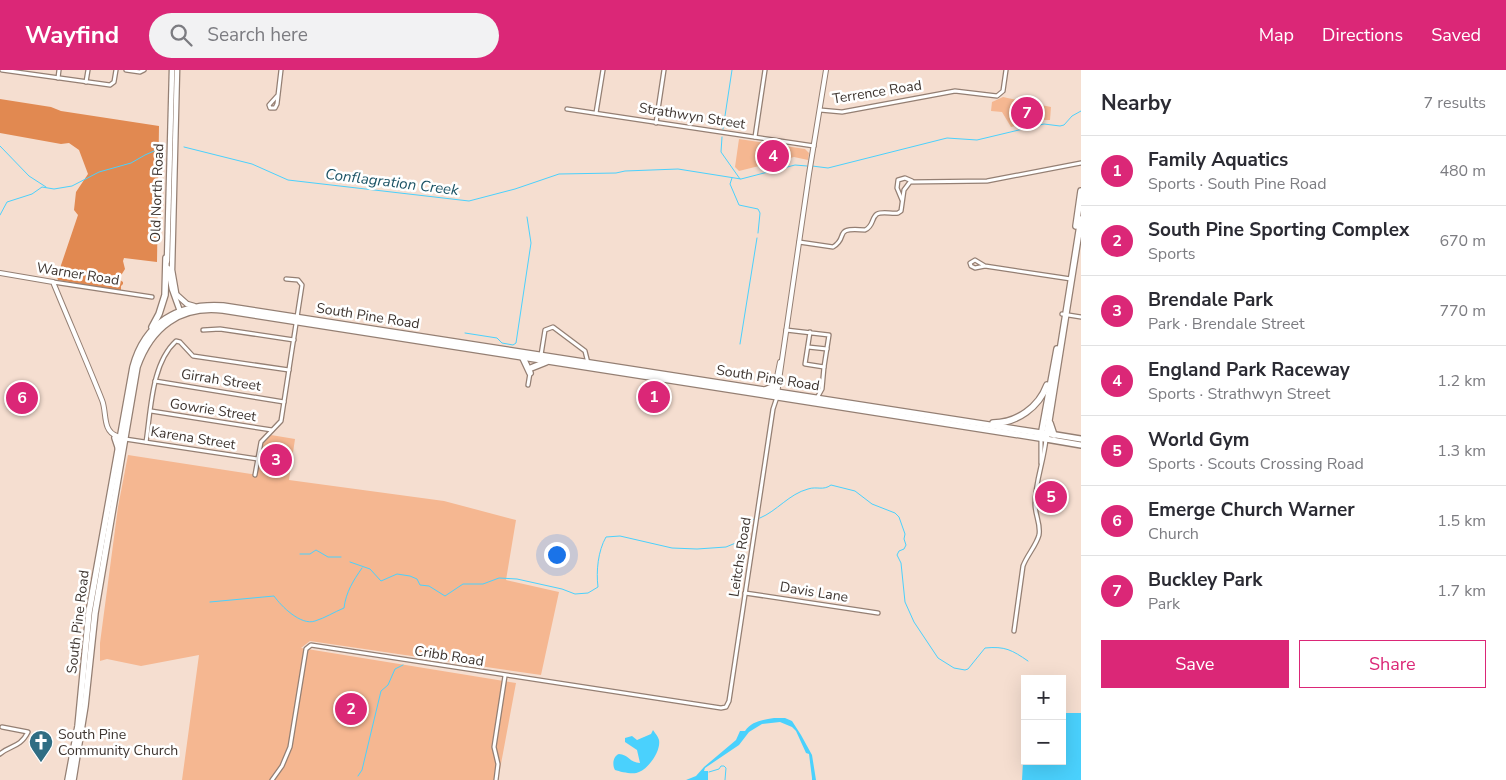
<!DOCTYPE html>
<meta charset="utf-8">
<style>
:root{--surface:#fff;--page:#f2f2f3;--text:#2b2b33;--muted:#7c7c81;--line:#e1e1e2;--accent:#db2777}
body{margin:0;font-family:"Nunito Sans",sans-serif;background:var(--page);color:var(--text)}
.controls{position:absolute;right:15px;bottom:15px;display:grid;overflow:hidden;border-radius:0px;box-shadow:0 5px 20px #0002}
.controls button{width:45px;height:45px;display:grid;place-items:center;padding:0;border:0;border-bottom:1px solid var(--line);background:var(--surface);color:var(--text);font:25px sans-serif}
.you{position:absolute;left:556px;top:484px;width:18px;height:18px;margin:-12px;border:4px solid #fff;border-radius:50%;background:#1a73e8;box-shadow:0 0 0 8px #1a73e833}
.badge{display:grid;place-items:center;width:32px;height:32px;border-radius:50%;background:var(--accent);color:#fff;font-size:16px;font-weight:700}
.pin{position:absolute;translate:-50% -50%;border:2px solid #fff;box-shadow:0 1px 5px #0006}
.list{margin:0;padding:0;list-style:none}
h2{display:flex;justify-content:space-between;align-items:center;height:65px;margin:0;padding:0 20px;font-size:21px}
h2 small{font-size:16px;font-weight:400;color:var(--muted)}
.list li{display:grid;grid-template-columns:32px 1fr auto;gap:15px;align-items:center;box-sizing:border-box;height:70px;padding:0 20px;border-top:1px solid var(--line)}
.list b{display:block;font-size:19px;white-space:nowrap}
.list p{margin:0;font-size:16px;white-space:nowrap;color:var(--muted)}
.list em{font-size:16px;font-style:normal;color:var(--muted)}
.actions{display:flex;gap:10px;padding:15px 20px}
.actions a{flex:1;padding:11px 0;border:1px solid var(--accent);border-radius:0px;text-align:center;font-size:18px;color:var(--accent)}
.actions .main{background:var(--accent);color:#fff}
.icon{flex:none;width:28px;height:28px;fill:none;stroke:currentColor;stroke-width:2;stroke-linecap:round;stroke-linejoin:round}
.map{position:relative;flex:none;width:1081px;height:710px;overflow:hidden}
header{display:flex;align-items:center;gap:30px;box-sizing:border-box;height:70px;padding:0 25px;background:var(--accent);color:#fff}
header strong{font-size:24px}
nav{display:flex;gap:28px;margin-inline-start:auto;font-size:18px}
.search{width:350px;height:45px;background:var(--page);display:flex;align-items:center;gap:12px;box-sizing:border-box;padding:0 18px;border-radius:28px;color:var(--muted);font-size:19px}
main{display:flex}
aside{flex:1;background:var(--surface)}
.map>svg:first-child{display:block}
</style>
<header>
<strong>Wayfind</strong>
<div class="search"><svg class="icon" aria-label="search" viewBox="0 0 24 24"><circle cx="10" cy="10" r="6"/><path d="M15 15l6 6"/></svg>Search here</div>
<nav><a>Map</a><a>Directions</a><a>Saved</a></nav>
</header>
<main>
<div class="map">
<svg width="1081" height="710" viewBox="0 0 1081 710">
<rect width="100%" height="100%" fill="#f5ded0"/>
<g fill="#f5b791">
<polygon points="1003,27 1051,37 1050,50 1043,50 1011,57 1002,42 991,41 992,32"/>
<polygon points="739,69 805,79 809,83 808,90 794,87 739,101 735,97"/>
<polygon points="271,365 295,369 289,410 444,431 516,450 506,510 559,522 541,605 310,571 301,578 516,613 498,710 182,710 199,585 141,596 107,589 100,591 100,573 118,437 128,385 257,405 262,375"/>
</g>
<polygon fill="#e18951" points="0,29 51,37 61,41 159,56 157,192 124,188 123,191 125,199 120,207 120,210 123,212 123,214 121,216 121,221 58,210 57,207 78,145 74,140 76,122 88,104 79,80 69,73 61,74 0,63"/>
<g fill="#4ad1fd">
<polygon points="1062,643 1081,643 1081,710 1022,710 1025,656 1025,691 1062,691"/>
<path d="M774 648H785L792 651 801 665 812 685 816 710H812V708L809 684 806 683 796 661 792 657 780 652 762 654 749 662 739 675 705 698 704 701H708V710H686L696 706 704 697 736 670 740 661H745C752 651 763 650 774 648Z"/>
<path d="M653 660C654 662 658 666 659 670 661 681 649 698 639 702 634 705 621 702 615 700 612 695 613 686 619 684 628 684 630 693 640 693L637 680 625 672V668L632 666 637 670 651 664Z"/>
</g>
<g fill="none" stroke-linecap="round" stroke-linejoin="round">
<g stroke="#4ad1fd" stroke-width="1">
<polyline points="723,59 732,0"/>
<polyline points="722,67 721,82 740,109"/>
<polyline points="0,76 29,106 46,117"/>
<polyline points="184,77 252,94 288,110 469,131 515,119 559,104 616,103 625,101 678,99 741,109 795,95 807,96"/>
<polyline points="812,96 828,98 947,68 977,70 1044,54 1060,56 1064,55 1072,46 1081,41"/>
<polyline points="732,108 730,114 739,135 758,139 760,143 758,163"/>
<polyline points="0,145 7,132 32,124 42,117 54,119 72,116 99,102 131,93 145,85 163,77"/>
<polyline points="465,263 497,268 502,273 513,275 516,273 531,173 527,147"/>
<polyline points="740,274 757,168"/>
<path d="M760 448C777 441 789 424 808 419 817 416 823 421 831 415L855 421 872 434 895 443 899 447 905 464 904 469 906 475 904 479 899 481 897 485 901 493 905 532 914 552 938 588 954 598 965 600 968 599 985 578C1005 576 1012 580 1028 591"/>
<polyline points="300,484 310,484 316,480 328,487 341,487"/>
<path d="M350 492 370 499 381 511 397 504 410 506 417 509 420 515 429 516 445 526 463 514H483L499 508 517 509 562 519 575 524 588 523 598 517C596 501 598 481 606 467L620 466 672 478 697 479 726 477 738 472 745 464 750 452 754 449"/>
<path d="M210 532 274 526C281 536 301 556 315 551 325 548 334 542 344 538 346 522 353 511 362 498"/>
<polyline points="709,702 719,699 721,696 724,696 726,698 725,710"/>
<polyline points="358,706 362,700 381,621 388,615 395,599 403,595"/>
</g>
<g stroke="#947f73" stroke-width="5.5">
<g id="minor">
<polyline points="2,0 110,15 114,12 116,0"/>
<polyline points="126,0 140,2 144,0"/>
<polyline points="58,8 59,0"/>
<polyline points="86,12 88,0"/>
<polyline points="278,25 269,35 270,38 275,38 277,34 281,0"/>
<polyline points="567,39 814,76"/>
<polyline points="820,40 842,42 955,21 997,26 1003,21 1006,0"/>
<polyline points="596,43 603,0"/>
<polyline points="656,53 664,0"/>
<polyline points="755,67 765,0"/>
<polyline points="902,130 897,118 898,110 905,108 912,111"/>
<path d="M799 172 833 177C850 167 831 157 865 160 874 156 871 148 877 144 882 141 892 144 898 143L901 141 904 120 910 112 987 111 1081 93"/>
<polyline points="985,196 975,190 970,193 971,196 975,198 985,196 1071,209"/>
<polyline points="53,212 152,227"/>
<polyline points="1062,244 1081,247"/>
<polyline points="203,260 220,259 294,270"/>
<polyline points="786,260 829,265 824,297 805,294 810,262"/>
<polyline points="808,277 827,279"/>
<polyline points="541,285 545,260 553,257 585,281 588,293"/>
<polyline points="155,311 284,332"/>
<polyline points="528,315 530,303"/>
<polyline points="817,328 822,319 824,297"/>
<polyline points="151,341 272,360"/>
<polyline points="125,369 258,389"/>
<polyline points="1041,369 1041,393"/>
<path d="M146 372C151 341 151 294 176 271L180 272 193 286 289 300"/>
<polyline points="255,405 261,372 281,351 302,215 298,210 286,209"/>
<polyline points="745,523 878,543"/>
<path d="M1014 561 1023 496C1027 485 1036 476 1039 465 1041 454 1035 445 1035 434 1035 412 1044 391 1046 369"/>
<path d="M0 684C10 675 20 678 28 662L2 657"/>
<polyline points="272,710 282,696 290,677 306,579 311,575 721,638 726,637 729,631 773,339 777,327"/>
<polyline points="496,710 498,694 494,677 505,606"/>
</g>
</g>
<g stroke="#947f73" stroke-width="6">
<g id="tertiary">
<path d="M0 203 53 212C69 251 86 290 102 330 107 342 102 361 117 366"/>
<polyline points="775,317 780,292"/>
<polyline points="777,324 809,104 826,0"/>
</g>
</g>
<g stroke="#947f73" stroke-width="7">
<g id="secondary">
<polyline points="167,191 172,0"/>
<polyline points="168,198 172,219 181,244"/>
<polyline points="176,223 172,200 177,0"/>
<polyline points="177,225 187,234 194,236"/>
</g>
</g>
<g stroke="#947f73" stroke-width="8">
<g id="primary">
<polyline points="1050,364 1081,369"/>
<polyline points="1046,369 1081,375"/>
</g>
</g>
<g stroke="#947f73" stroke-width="8">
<g id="trunk">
<polyline points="1076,156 1081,121"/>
<polyline points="152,257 159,244 165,225 166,188"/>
<polyline points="523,288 530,303"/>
<polyline points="531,298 546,292"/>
<polyline points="765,320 775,316"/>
<path d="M993 353C1017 353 1039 337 1047 315"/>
<polyline points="1050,353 1054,365"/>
<polyline points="1041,366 1057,279"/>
<polyline points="115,368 119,380"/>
<path d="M68 710 78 656 89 542 133 297C145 253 178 233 223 236L1047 364"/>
<path d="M73 710 85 636 95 543 137 297C151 257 180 235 223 240L1046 369 1081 149"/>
</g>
</g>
<use href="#minor" stroke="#fff" stroke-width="3"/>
<use href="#tertiary" stroke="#fff" stroke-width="4"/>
<use href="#secondary" stroke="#fff" stroke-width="4.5"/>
<use href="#primary" stroke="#fff" stroke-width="5"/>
<use href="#trunk" stroke="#fff" stroke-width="5.5"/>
</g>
<defs>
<g id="church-pin" transform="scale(1.25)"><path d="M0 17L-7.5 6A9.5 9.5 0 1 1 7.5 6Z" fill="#2f6d83" stroke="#fff"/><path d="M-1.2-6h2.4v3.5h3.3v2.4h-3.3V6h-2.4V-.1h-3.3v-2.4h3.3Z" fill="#fff"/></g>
</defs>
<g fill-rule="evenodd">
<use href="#church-pin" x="41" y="672"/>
</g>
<g text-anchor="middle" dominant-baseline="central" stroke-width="5" stroke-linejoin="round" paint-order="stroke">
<g font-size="14" fill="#3e3530" stroke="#fff">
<text transform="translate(877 22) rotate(-9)">Terrence Road</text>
<text transform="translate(692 46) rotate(9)">Strathwyn Street</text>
<text transform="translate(157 123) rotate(-88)">Old North Road</text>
<text transform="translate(78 204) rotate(9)">Warner Road</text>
<text transform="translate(368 246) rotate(9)">South Pine Road</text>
<text transform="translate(768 308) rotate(9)">South Pine Road</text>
<text transform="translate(221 310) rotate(9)">Girrah Street</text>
<text transform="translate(213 340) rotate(9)">Gowrie Street</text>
<text transform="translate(193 368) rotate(9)">Karena Street</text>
<text transform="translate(740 487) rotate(-81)">Leitchs Road</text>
<text transform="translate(814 522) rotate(9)">Davis Lane</text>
<text transform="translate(78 552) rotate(-83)">South Pine Road</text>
<text transform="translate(449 586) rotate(9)">Cribb Road</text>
</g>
<g font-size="14" fill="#3e3530" stroke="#fff" text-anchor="start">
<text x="58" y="664">South Pine<tspan x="58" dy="16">Community Church</tspan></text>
</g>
<g font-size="15" font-style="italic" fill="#1c5365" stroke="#fff">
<text transform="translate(392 112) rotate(7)">Conflagration Creek</text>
</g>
</g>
</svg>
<div class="controls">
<button>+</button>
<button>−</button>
</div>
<div class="you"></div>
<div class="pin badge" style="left:654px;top:327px">1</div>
<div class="pin badge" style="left:351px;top:639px">2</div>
<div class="pin badge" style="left:276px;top:390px">3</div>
<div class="pin badge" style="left:773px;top:86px">4</div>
<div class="pin badge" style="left:1051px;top:427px">5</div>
<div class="pin badge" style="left:22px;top:328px">6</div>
<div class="pin badge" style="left:1027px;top:43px">7</div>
</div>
<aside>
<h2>Nearby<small>7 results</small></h2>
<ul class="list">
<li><span class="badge">1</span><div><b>Family Aquatics</b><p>Sports · South Pine Road</p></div><em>480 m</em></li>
<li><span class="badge">2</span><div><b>South Pine Sporting Complex</b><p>Sports</p></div><em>670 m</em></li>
<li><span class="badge">3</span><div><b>Brendale Park</b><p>Park · Brendale Street</p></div><em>770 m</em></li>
<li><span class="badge">4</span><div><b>England Park Raceway</b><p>Sports · Strathwyn Street</p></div><em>1.2 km</em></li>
<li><span class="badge">5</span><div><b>World Gym</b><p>Sports · Scouts Crossing Road</p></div><em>1.3 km</em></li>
<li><span class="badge">6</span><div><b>Emerge Church Warner</b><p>Church</p></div><em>1.5 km</em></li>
<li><span class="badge">7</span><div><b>Buckley Park</b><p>Park</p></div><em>1.7 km</em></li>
</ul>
<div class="actions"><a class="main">Save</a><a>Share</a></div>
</aside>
</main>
